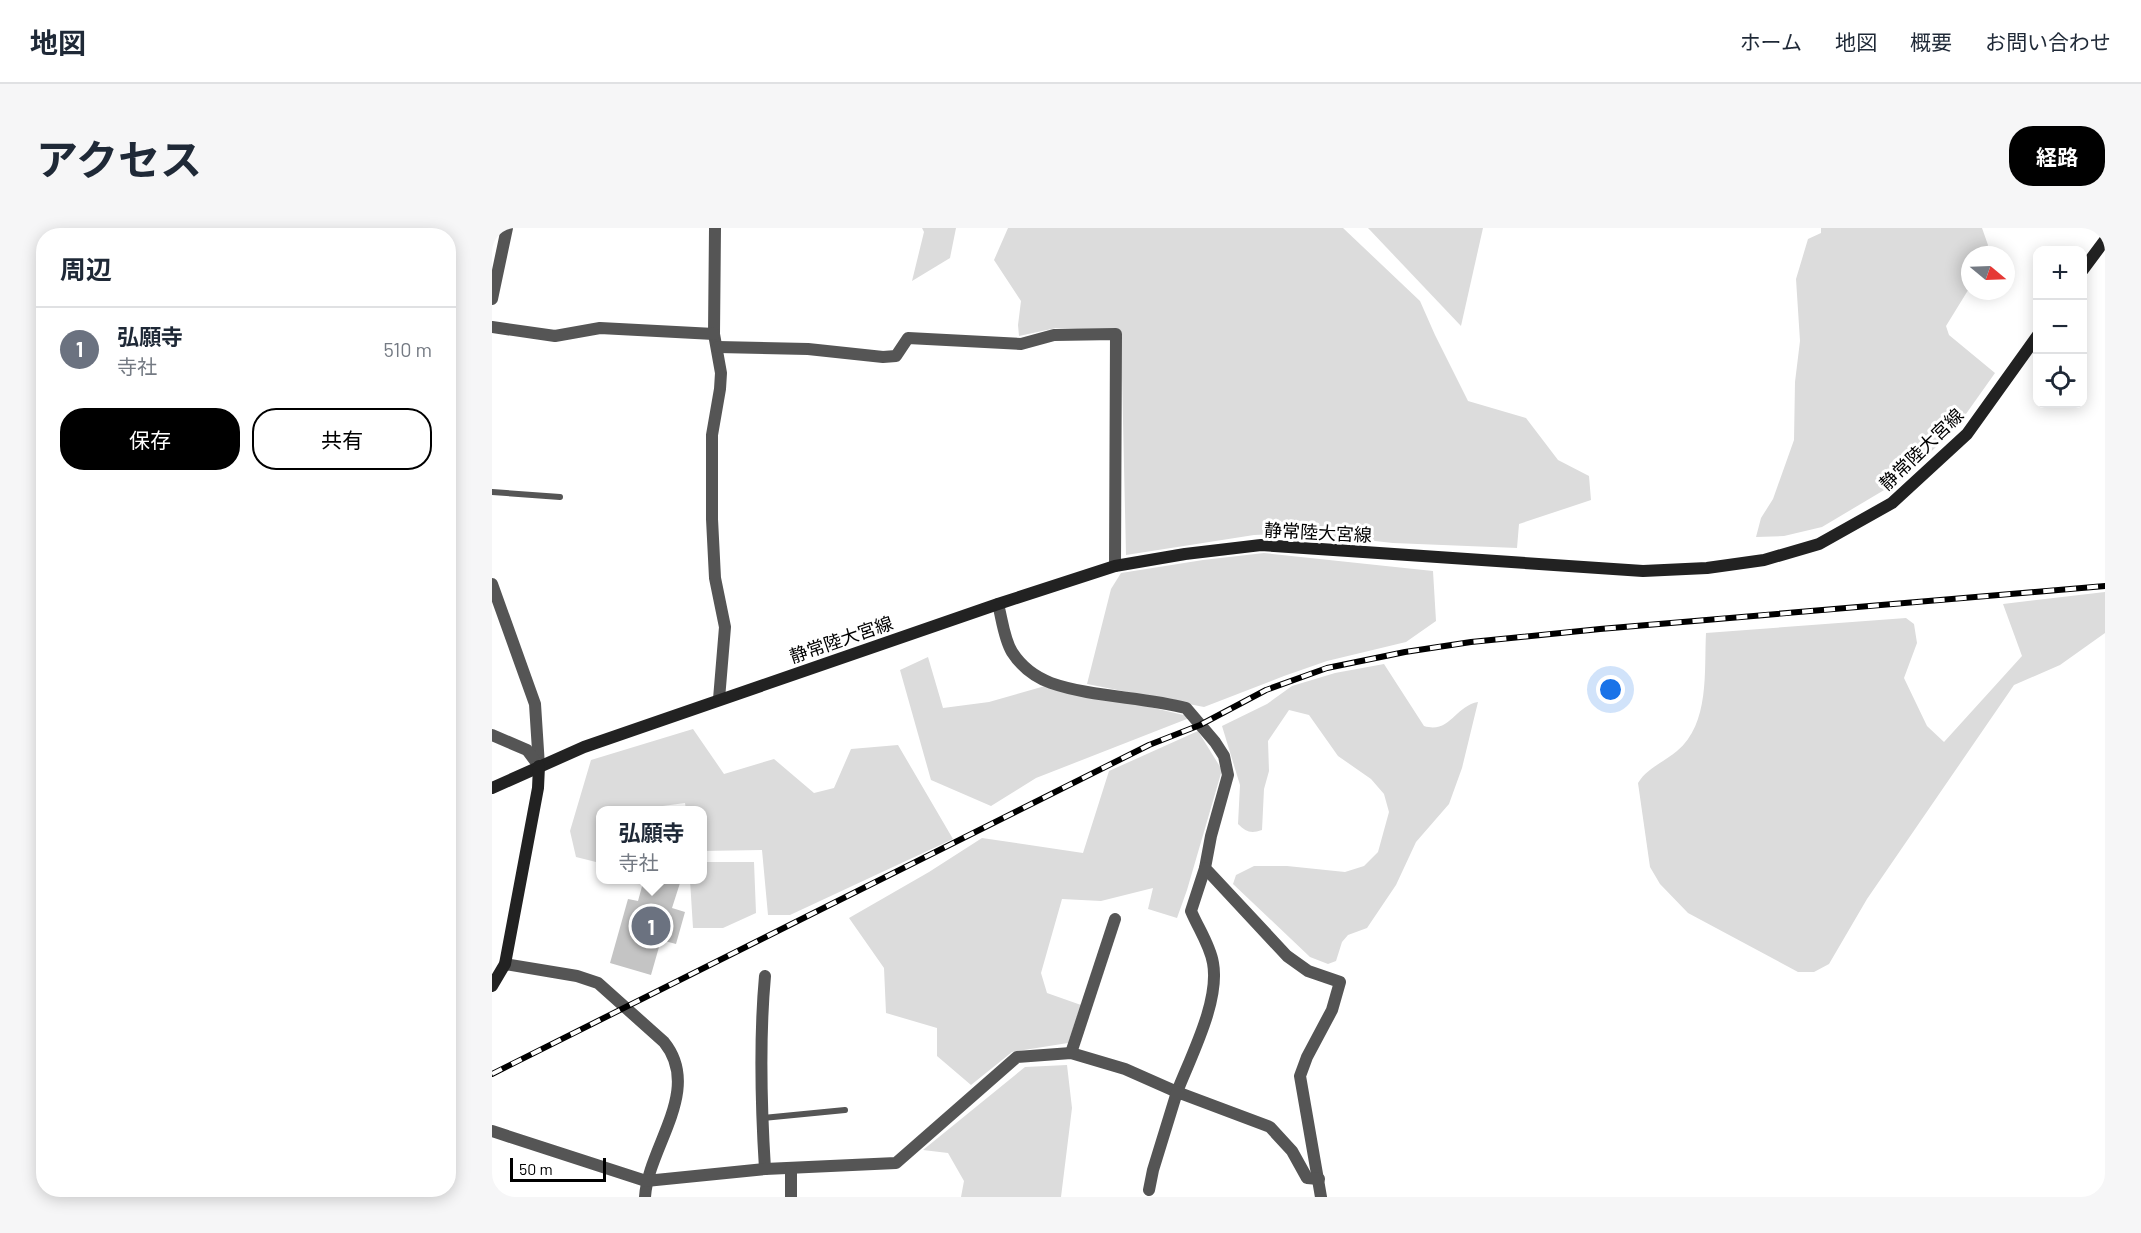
<!DOCTYPE html>
<html lang="ja">
<meta charset="utf-8">
<style>
:root{--surface:#fff;--page:#f6f6f7;--text:#1f2937;--muted:#747a83;--line:#e0e1e3;--accent:#000}
body{margin:0;font-family:Barlow,"Noto Sans JP",sans-serif;background:var(--page);color:var(--text)}
.controls{position:absolute;right:18px;top:18px;display:grid;overflow:hidden;border-radius:12px;box-shadow:0 3px 15px #0003}
.controls button{width:54px;height:54px;display:grid;place-items:center;padding:0;border:0;border-bottom:2px solid var(--line);background:var(--surface);color:var(--text);font:30px sans-serif}
.compass{position:absolute;left:1469px;top:18px;width:54px;height:54px;border-radius:50%;background:var(--surface);box-shadow:0 3px 15px #0003;rotate:109deg}
.scale{position:absolute;left:18px;bottom:15px;width:96px;box-sizing:border-box;padding-left:6px;border:3px solid #000;border-top:0;font-size:16px;line-height:21px;white-space:nowrap;color:#000;-webkit-text-stroke:4px #fff;paint-order:stroke}
.you{position:absolute;left:1119px;top:462px;width:21px;height:21px;margin:-15px;border:4px solid #fff;border-radius:50%;background:#1a73e8;box-shadow:0 0 0 9px #1a73e833}
.badge{display:grid;place-items:center;width:39px;height:39px;border-radius:50%;background:var(--accent);color:#fff;font-size:20px;font-weight:700}
.pin{position:absolute;translate:-50% -50%;border:3px solid #fff;box-shadow:0 2px 6px #0006}
.popup{position:absolute;left:104px;top:578px;width:111px;height:78px;box-sizing:border-box;display:grid;place-content:center;border-radius:12px;background:var(--surface);filter:drop-shadow(0 2px 4px #0005);font-size:20px;white-space:nowrap;color:var(--muted)}
.popup b{font-size:22px;color:var(--text)}
.popup::after{content:'';position:absolute;left:50%;top:100%;margin-left:-12px;border:12px solid transparent;border-top-color:var(--surface)}
.list{margin:0;padding:0;list-style:none}
h2{display:flex;justify-content:space-between;align-items:center;height:78px;margin:0;padding:0 24px;font-size:26px}
h2 small{font-size:20px;font-weight:400;color:var(--muted)}
.list li{display:grid;grid-template-columns:39px 1fr auto;gap:18px;align-items:center;box-sizing:border-box;height:84px;padding:0 24px;border-top:2px solid var(--line)}
.list b{display:block;font-size:22px;white-space:nowrap}
.list p{margin:0;font-size:20px;white-space:nowrap;color:var(--muted)}
.list em{font-size:20px;font-style:normal;color:var(--muted)}
.actions{display:flex;gap:12px;padding:18px 24px}
.actions a{flex:1;padding:14px 0;border:2px solid var(--accent);border-radius:24px;text-align:center;font-size:21px;color:var(--accent)}
.actions .main{background:var(--accent);color:#fff}
.icon{flex:none;width:33px;height:33px;fill:none;stroke:currentColor;stroke-width:2;stroke-linecap:round;stroke-linejoin:round}
.map{position:relative;flex:none;width:1613px;height:969px;overflow:hidden;border-radius:24px}
header{display:flex;align-items:center;gap:36px;box-sizing:border-box;height:84px;padding:0 30px;background:var(--surface);border-bottom:2px solid var(--line)}
header strong{font-size:28px}
nav{display:flex;gap:33px;margin-inline-start:auto;font-size:21px}
.intro{display:flex;align-items:center;justify-content:space-between;box-sizing:border-box;height:144px;padding:0 36px}
h1{margin:0;font-size:42px}
.button{padding:15px 27px;border-radius:24px;background:var(--accent);color:#fff;font-size:21px;font-weight:700}
main{display:flex;gap:36px;padding:0 36px}
aside{flex:1;background:var(--surface);border-radius:24px;box-shadow:0 3px 15px #0003}
.map>svg:first-child{display:block}
</style>
<header>
<strong>地図</strong>
<nav><a>ホーム</a><a>地図</a><a>概要</a><a>お問い合わせ</a></nav>
</header>
<div class="intro"><h1>アクセス</h1><a class="button">経路</a></div>
<main>
<aside>
<h2>周辺<small></small></h2>
<ul class="list">
<li><span class="badge" style="background:#6b7280">1</span><div><b>弘願寺</b><p>寺社</p></div><em>510 m</em></li>
</ul>
<div class="actions"><a class="main">保存</a><a>共有</a></div>
</aside>
<div class="map">
<svg width="1613" height="969" viewBox="0 0 1613 969">
<rect width="100%" height="100%" fill="#fff"/>
<g fill="#dcdcdc">
<polygon points="430,0 464,0 458,30 420,53 432,4"/>
<polygon points="516,0 851,0 928,73 943,107 976,173 1034,190 1066,232 1097,248 1099,272 1027,296 1025,320 901,315 810,305 762,307 634,327 629,103 564,100 527,108 526,97 529,73 502,32"/>
<polygon points="876,0 991,0 969,98"/>
<polygon points="1329,0 1490,0 1496,17 1492,27 1478,27 1478,59 1454,98 1457,107 1503,145 1464,200 1409,252 1330,299 1292,308 1264,309 1269,290 1281,271 1302,212 1303,154 1308,113 1304,51 1316,11 1329,5"/>
<polygon points="772,325 941,343 944,393 914,414 835,433 792,448 712,479 595,456 619,361 629,345 711,332"/>
<path d="M1613 364V405L1568 437 1522 457 1375 671 1337 736 1322 744H1306L1196 685 1168 656 1158 639 1146 555C1155 540 1172 534 1185 523 1218 496 1212 443 1214 405L1414 390 1422 396 1425 415 1412 450 1435 498 1452 514 1530 428 1511 376Z"/>
<polygon points="436,429 451,480 497,474 560,456 700,489 544,550 499,578 439,552 408,442"/>
<path d="M892 436 932 498C958 506 963 478 986 474L970 540 957 576 924 614 904 657 875 700 856 707 850 714 844 733 836 736 818 729 741 656 744 647 762 638H795L853 644 872 638 886 624 897 584 892 566 879 551 846 528 817 487 797 482 776 513 777 543 772 561 770 602C759 606 754 604 746 596L748 557 730 498 775 476 800 458 843 445Z"/>
<polygon points="201,501 232,546 282,531 322,565 342,560 359,521 406,517 461,611 298,687 276,687 270,622 210,623 210,582 194,582 193,575 141,582 108,582 108,635 84,629 78,603 99,532"/>
<polygon points="706,503 730,542 695,662 685,690 656,681 661,660 609,673 570,671 549,745 555,765 589,777 576,815 520,824 479,857 445,828 445,800 394,785 392,740 357,690 437,644 490,610 591,625 617,543"/>
<polygon points="210,634 262,634 264,685 231,700 201,700 198,652 210,652"/>
<polygon points="575,837 580,880 569,969 469,969 472,953 456,925 431,922 533,839"/>
</g>
<polygon fill="#c4c4c4" points="152,651 176,651 188,655 180,680 193,684 184,716 169,712 159,747 118,735 136,671 146,673"/>
<g fill="none" stroke-linecap="round" stroke-linejoin="round">
<g stroke="#555" stroke-width="6">
<polyline points="0,264 68,269"/>
<polyline points="271,890 353,882"/>
</g>
<g stroke="#555" stroke-width="12">
<polyline points="223,0 222,106 229,145 228,161 220,207 220,291 223,350 233,399 227,471"/>
<polyline points="0,71 15,0"/>
<polyline points="0,99 63,108 108,100 222,106"/>
<polyline points="226,119 316,121 391,129 404,128 416,110 529,116 562,107 624,106 623,338"/>
<polyline points="0,356 43,476 47,538"/>
<path d="M506 376C510 391 512 411 520 424 529 438 543 449 559 455 599 469 652 469 694 480L723 514 732 528 736 547 719 608 713 640 795 728 816 743 848 754 840 782 815 829 808 848 829 969"/>
<polyline points="0,507 35,522 47,538"/>
<path d="M13 736 85 748 106 755 172 814C211 862 156 919 153 969"/>
<path d="M273 748C267 813 269 877 273 941"/>
<polyline points="579,825 623,691"/>
<path d="M0 903 154 953 273 941 404 935 525 829 579 825 633 841 685 864C699 828 728 773 721 735 718 717 706 700 699 683L713 640"/>
<polyline points="299,941 299,969"/>
<polyline points="657,962 661,942 685,864 778,899 800,923 815,950 827,951"/>
</g>
<g stroke="#222" stroke-width="12">
<polyline points="1590,43 1613,12"/>
<polyline points="0,560 92,519 506,376 623,338 693,326 769,317 1151,343 1215,340 1272,332 1327,316 1400,275 1475,206 1546,107"/>
<polyline points="0,758 13,736 46,560 47,538"/>
</g>
<g stroke="#000" stroke-width="6">
<polyline id="rail" points="0,846 657,517 708,497 774,462 835,440 913,424 979,414 1108,401 1613,358"/>
</g>
<use href="#rail" stroke="#fff" stroke-width="4" stroke-dasharray="11" stroke-linecap="butt"/>
</g>
<g text-anchor="middle" dominant-baseline="central" stroke-width="6" stroke-linejoin="round" paint-order="stroke">
<g font-size="18" fill="#000" stroke="#fff">
<text transform="translate(1429 221) rotate(-44)">静常陸大宮線</text>
<text transform="translate(826 304) rotate(3)">静常陸大宮線</text>
<text transform="translate(349 411) rotate(-19)">静常陸大宮線</text>
</g>
</g>
</svg>
<div class="controls">
<button>+</button>
<button>−</button>
<button><svg class="icon" aria-label="locate" viewBox="0 0 24 24"><circle cx="12" cy="12" r="6"/><path d="M12 2v4M12 18v4M2 12h4M18 12h4"/></svg></button>
</div>
<svg class="compass" viewBox="-18 -18 36 36"><path d="M0-13l5 13h-10z" fill="#e53935"/><path d="M0 13l5-13h-10z" fill="#747a83"/></svg>
<div class="scale">50 m</div>
<div class="you"></div>
<div class="pin badge" style="left:159px;top:698px;background:#6b7280">1</div>
<div class="popup"><b>弘願寺</b>寺社</div>
</div>
</main>
